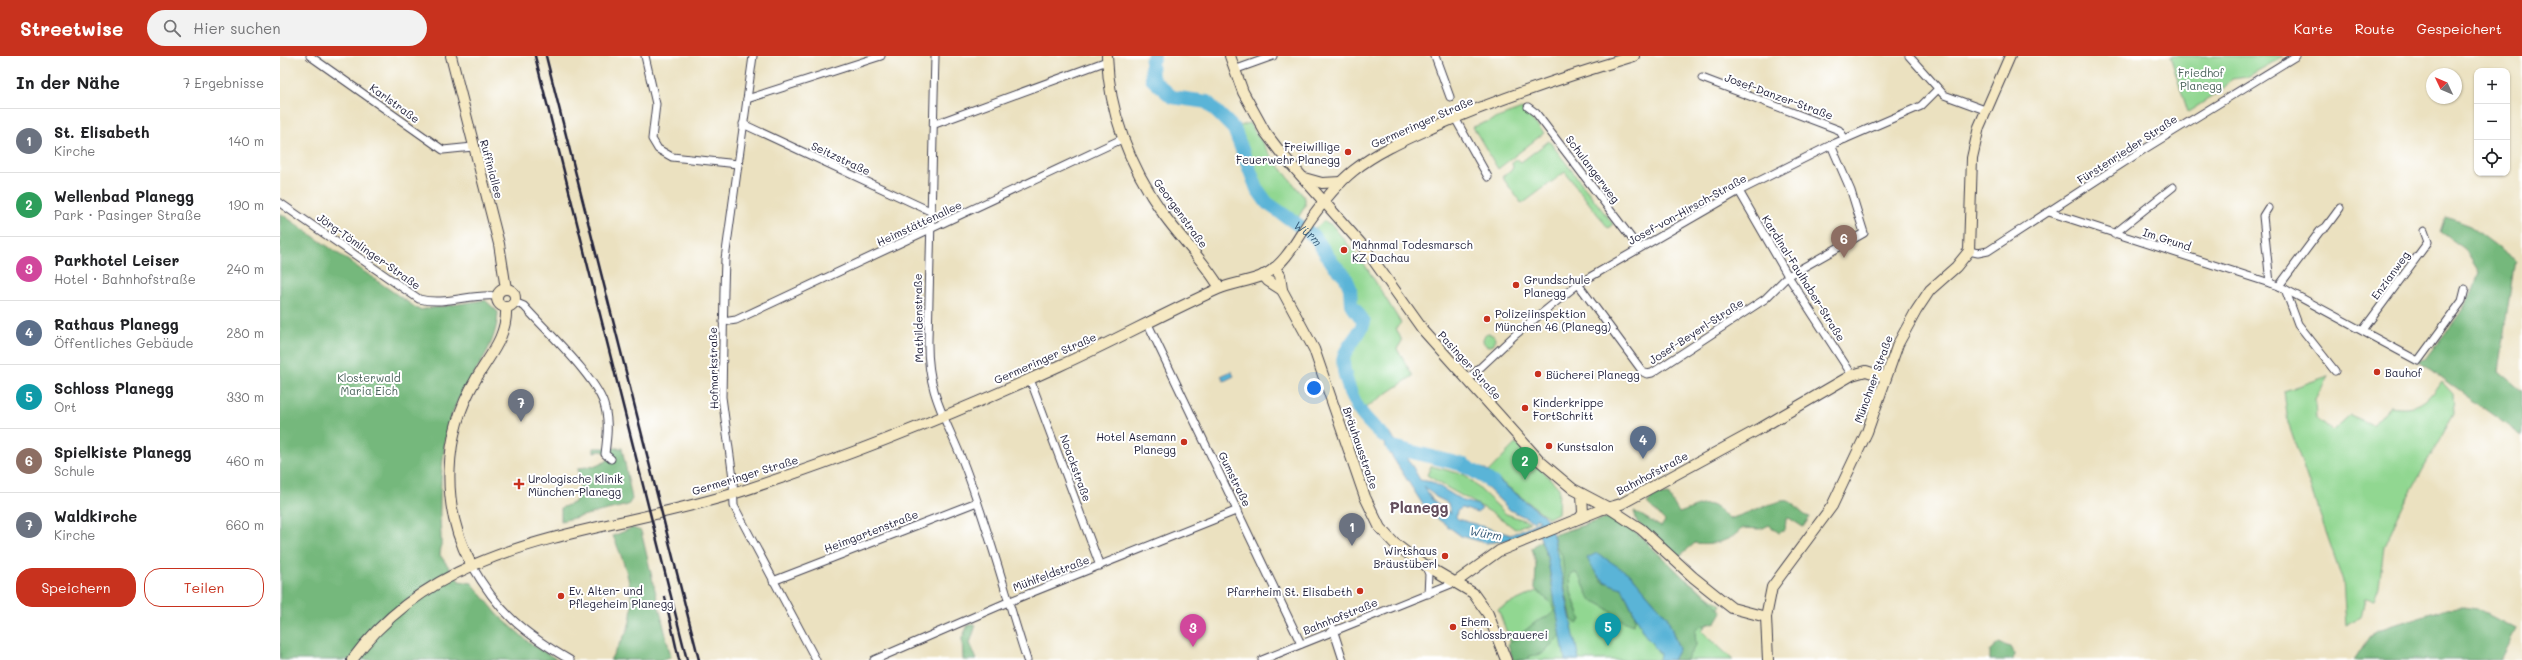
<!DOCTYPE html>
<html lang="de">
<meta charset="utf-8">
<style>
:root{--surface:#fff;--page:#f2f2f2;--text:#202124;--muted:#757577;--line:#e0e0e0;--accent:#c8321e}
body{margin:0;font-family:Mali,sans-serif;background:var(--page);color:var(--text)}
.controls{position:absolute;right:12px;top:12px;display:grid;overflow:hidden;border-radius:8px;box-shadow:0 1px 3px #0004}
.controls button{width:36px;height:36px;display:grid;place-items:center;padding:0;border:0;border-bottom:1px solid var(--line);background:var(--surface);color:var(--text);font:20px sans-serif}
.compass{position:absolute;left:2146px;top:12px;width:36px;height:36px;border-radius:50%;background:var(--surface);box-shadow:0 1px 3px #0004;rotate:314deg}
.you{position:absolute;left:1034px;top:332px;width:14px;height:14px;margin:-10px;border:3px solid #fff;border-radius:50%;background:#1a73e8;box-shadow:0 0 0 6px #1a73e833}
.badge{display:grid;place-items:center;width:26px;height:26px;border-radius:50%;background:var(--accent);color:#fff;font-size:13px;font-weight:700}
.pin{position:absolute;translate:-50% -33px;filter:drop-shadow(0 1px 2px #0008)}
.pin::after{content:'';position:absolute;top:21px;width:14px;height:12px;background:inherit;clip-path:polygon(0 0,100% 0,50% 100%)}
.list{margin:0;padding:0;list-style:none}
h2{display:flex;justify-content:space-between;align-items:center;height:52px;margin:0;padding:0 16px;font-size:17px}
h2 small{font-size:13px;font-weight:400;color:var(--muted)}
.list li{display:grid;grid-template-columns:26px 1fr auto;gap:12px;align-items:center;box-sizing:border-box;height:64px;padding:0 16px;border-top:1px solid var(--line)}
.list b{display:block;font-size:15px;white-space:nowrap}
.list p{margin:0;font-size:13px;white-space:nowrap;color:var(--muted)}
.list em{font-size:13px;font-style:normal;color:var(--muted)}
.actions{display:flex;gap:8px;padding:12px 16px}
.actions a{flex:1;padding:9px 0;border:1px solid var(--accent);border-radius:16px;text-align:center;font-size:14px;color:var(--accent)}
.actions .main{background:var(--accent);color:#fff}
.icon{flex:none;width:22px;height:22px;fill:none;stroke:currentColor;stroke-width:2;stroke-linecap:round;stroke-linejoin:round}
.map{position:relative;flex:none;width:2242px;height:604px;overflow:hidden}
header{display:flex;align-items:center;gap:24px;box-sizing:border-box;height:56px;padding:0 20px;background:var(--accent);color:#fff}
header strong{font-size:19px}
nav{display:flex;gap:22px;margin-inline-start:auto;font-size:14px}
.search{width:280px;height:36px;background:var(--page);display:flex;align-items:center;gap:10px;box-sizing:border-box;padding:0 14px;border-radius:22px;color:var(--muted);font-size:15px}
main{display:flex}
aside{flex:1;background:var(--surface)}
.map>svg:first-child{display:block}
</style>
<header>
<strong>Streetwise</strong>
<div class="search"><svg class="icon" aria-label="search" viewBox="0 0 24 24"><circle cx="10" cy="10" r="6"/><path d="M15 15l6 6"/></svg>Hier suchen</div>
<nav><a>Karte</a><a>Route</a><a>Gespeichert</a></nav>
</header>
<main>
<aside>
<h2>In der Nähe<small>7 Ergebnisse</small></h2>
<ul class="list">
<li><span class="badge" style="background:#6b7280">1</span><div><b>St. Elisabeth</b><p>Kirche</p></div><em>140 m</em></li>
<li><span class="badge" style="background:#2e9e5b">2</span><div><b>Wellenbad Planegg</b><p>Park · Pasinger Straße</p></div><em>190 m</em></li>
<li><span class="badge" style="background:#d1479c">3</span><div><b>Parkhotel Leiser</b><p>Hotel · Bahnhofstraße</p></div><em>240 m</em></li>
<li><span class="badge" style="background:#5c6f8a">4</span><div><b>Rathaus Planegg</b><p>Öffentliches Gebäude</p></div><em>280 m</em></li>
<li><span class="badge" style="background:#0f9aa8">5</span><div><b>Schloss Planegg</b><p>Ort</p></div><em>330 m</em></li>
<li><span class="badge" style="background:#8d6e63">6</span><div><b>Spielkiste Planegg</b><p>Schule</p></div><em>460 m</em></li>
<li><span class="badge" style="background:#6b7280">7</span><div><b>Waldkirche</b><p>Kirche</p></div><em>660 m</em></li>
</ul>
<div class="actions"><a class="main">Speichern</a><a>Teilen</a></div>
</aside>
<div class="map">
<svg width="2242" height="604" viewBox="0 0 2242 604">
<rect width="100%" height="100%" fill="#fff"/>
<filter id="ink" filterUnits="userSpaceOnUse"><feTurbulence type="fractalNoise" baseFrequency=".025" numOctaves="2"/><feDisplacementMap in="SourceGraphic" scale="8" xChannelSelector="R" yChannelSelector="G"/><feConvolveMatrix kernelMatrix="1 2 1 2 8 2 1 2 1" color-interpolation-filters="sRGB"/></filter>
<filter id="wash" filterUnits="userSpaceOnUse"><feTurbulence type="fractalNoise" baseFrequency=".012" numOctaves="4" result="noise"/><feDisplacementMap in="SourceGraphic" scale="16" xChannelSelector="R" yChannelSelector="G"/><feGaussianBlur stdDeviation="0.9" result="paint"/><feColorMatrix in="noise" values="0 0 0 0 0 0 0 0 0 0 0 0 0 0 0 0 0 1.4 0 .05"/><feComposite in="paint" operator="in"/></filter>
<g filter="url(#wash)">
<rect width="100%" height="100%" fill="#ebe1c0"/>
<g fill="#91d791" stroke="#5a7c66">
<polygon points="1890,0 2004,0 1967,21 1952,23 1941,35 1908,56"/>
<polygon points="1242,53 1264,77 1218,113 1193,71"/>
<polygon points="969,67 992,101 1025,142 1025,150 1018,162 988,142 981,129 958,71"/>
<polygon points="1269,85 1333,168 1328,172 1285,116 1242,148 1222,121 1233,112 1232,107 1237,103 1241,106"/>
<path d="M1044 165 1052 169 1085 209 1121 267 1116 272 1122 285 1117 293 1133 320 1085 352C1077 339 1062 311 1070 295 1077 283 1084 282 1088 266L1075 246V232L1067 217 1033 174Z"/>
<circle cx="1209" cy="284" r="6"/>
<path d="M2048 320 2035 344 2036 362 2052 375 2070 359 2093 369 2110 350C2138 354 2146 347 2161 325L2173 338 2174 358 2126 444 2104 490 2099 531 2094 544 2085 542 2081 561 2066 569 2063 525 2008 367 2004 335Z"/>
<polygon points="1236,387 1279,432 1278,457 1269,462 1208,416"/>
<path d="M1151 410 1185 419 1226 458 1250 466 1235 473C1208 451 1176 439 1147 419Z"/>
<path d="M1330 461 1358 478 1405 523 1441 549 1422 575 1453 604H1237L1218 553 1257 535 1259 505 1252 492C1274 475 1304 470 1330 461Z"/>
</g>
<g fill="#74b87b" stroke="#4b6d5b">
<path d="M0 157 139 254 205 244 218 256C217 297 183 325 170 363 164 382 160 429 160 450 159 467 163 482 160 499L179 525 192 527 219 560 251 588 278 604H0Z"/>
<path d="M2166 161 2190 170 2235 204 2218 315 2242 335V380L2138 305 2145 303C2165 276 2192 249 2199 215L2185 193 2161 176Z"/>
<polygon points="314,392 342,392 352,443 348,449 281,465 281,452 295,446 300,434 298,412 316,410 327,405 330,399 322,395 314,396"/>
<path d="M1388 438 1399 457C1427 448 1427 441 1449 463 1461 460 1500 442 1508 445 1517 448 1520 459 1530 461L1523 471 1509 462 1506 463 1505 474 1499 477 1489 469 1481 473 1462 472C1451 486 1432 489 1415 487L1397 502 1357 466 1354 455 1381 471 1385 465 1367 447 1376 439Z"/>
<path d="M1330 461 1358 478 1405 523 1429 541 1442 556 1436 566 1419 571 1415 575 1416 589 1406 604H1393L1399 593 1387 561 1351 519 1307 502 1322 525 1342 532 1356 562 1353 569C1335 564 1329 549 1310 544L1302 525 1296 517 1290 518 1291 536 1301 564 1297 568 1292 564 1285 534 1282 499 1276 490 1273 479Z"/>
<path d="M352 472 361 475 391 601 381 604H330C335 595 341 586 346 577 360 548 345 507 333 480Z"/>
<polygon points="1261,484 1267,500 1281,579 1262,598 1250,600 1248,604 1233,604 1228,588 1257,565 1270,560 1274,555 1271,547 1255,533 1256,508 1252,492"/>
<polygon points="2183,551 2197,553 2236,573 2220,604 2074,604 2091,578 2098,574 2167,552"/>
<polygon points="688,569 696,569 690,587 697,604 683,604 682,582"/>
<polygon points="1719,587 1730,591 1734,598 1733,604 1710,604 1710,595"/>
</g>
<g fill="#5ab4d7" stroke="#3e6b89" fill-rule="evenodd">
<polygon points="951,315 954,320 944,325 941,320"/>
<path d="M1090 366C1112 370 1130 406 1140 424L1152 426 1183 445 1198 449 1202 453 1197 457 1182 452 1177 455 1176 461 1178 463 1231 479 1260 465 1257 463 1253 465 1230 454 1195 420 1203 412 1263 459 1269 466 1274 483 1299 604H1285L1267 500 1257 473 1228 484 1206 487 1181 480 1147 455ZM1144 430 1156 441 1168 447 1171 458 1153 445Z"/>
<path d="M1317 497 1351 519 1387 561 1399 593 1393 604H1379L1380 598 1365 579 1342 532C1323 527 1316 520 1307 502Z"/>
</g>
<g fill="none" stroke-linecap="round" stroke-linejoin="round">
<g stroke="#5ab4d7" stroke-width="14">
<path id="s1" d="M874 0 871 6 872 23 892 41 927 46 954 73 977 133 987 147 1034 180 1053 208 1065 220 1070 232 1071 248 1084 266C1080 279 1069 287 1064 300 1060 313 1073 347 1082 358 1088 366 1096 373 1103 380"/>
<polyline points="1113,391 1184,409 1213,427"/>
</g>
</g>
</g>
<g filter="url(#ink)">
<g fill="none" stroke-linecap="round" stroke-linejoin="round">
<g stroke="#403f4f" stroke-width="9">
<g id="street">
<polyline points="30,0 163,94 193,91"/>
<polyline points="365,0 376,48 372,83 378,93 392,101 458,108"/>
<polyline points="473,0 445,203 444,234 442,341 453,422 454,450 536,604"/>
<path d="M655 0 648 284C647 340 667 363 685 411 709 474 726 540 747 604"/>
<polyline points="1155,0 1170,41"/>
<polyline points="1629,0 1664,39 1705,54"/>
<polyline points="954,14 993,0"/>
<polyline points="1422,22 1559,74 1565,83"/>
<polyline points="467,43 601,0"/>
<polyline points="1248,51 1256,57 1359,192"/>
<polyline points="1175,62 1208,121"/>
<polyline points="463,68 650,155"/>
<polyline points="655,68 827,5"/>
<polyline points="1459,135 1508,220 1572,319"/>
<path d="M0 147 139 243C166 250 190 237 217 240"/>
<polyline points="1988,152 1983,160 1990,227"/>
<polyline points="1769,156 1999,230 2138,305 2182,245 2185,233"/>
<polyline points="1834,178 1893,131"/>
<polyline points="1689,195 1698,197 1708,195 1863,94 2016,0"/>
<polyline points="1298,228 1363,316 1367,318 1372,317 1485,243 1508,220 1584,177 1571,135 1551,89"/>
<polyline points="1999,230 2040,175 2046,171 2060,152"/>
<polyline points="2005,233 2018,268 2055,315"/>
<path d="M234 246 244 250C265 274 319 323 325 352 329 367 327 382 325 398L331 403"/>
<polyline points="443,266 456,264 842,83"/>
<polyline points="868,268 1021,588"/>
<polyline points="2083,274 2148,186 2144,175"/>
<polyline points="750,323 820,510"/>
<polyline points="1187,324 1235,279 1298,228 1459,135 1551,89 1641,50 1657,34"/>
<path d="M191 508C218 556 243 577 290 604"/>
<polyline points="1146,511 1149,518 1148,538"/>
<polyline points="493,525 697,446"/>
<polyline points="1052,570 1063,604"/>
<polyline points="594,604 728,546 958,454"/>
<polyline points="982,604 1176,526"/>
</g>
</g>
<g stroke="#403f4f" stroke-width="12">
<g id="secondary">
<polyline points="171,0 219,188 226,233"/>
<path d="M827 0C829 58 851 112 884 159 902 184 925 206 940 232"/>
<polyline points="950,0 963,36 985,76 1001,97 1084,191 1143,274 1261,406 1293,433 1329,452 1361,473 1413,521 1443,545 1452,552 1486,561"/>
<polyline points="1024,122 1042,127 1061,126"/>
<polyline points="994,212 1000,219 1002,234 1034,293 1085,441 1100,472 1114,487 1135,503 1193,537 1208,558 1226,604"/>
<polyline points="983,219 988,225 1002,234"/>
<circle cx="226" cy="242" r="9"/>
<polyline points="1300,462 1303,457 1302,438"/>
<path d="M191 508C160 450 163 379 196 323 209 300 228 280 226 251"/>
<polyline points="1176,526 1219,495 1320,454 1341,448 1481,372 1572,319 1586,315 1605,321"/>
<path d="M72 604C166 476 324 480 462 435 570 400 676 357 779 310 832 286 883 258 936 234 951 227 969 226 984 219 1005 209 1018 182 1030 164 1042 147 1057 128 1073 115 1098 95 1127 83 1156 70 1220 42 1287 20 1354 0"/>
<polyline points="1488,604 1486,561 1492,531 1552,450 1587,376 1618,288 1636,255 1650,234 1676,211 1689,195 1692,102 1699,71 1730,0"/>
</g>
</g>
<use href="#street" stroke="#fff" stroke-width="7"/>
<use href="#secondary" stroke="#f6e9c3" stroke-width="10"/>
<g stroke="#22223b" stroke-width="2.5">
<polyline points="255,0 407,604"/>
<polyline points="266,0 419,604"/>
<polyline points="385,541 399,604"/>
</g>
</g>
</g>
<g fill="#c8321e" stroke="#fff" stroke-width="1.5">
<circle cx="1068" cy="96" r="4"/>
<circle cx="1064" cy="194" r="4"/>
<circle cx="1236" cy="229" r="4"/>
<circle cx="1207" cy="263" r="4"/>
<circle cx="2097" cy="316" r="4"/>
<circle cx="1258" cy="318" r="4"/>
<circle cx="1245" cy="352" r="4"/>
<circle cx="904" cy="386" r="4"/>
<circle cx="1269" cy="390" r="4"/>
<path d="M237 422h4v4h4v4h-4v4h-4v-4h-4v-4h4z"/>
<circle cx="1165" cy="500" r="4"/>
<circle cx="1080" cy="535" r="4"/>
<circle cx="281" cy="540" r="4"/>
<circle cx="1173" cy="571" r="4"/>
</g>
<g text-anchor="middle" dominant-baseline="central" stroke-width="4" stroke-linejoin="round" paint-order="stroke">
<g font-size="11" fill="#496159" stroke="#fff">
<text x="1921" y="16">Friedhof<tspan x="1921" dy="13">Planegg</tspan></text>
<text x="89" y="321">Klosterwald<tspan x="89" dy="13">Maria Eich</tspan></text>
</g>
<g font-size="11" fill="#22223b" stroke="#fff">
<text transform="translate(1499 40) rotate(20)">Josef-Danzer-Straße</text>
<text transform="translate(115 47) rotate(36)">Karlstraße</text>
<text transform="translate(1142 66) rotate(-24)">Germeringer Straße</text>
<text transform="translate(1847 93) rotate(-33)">Fürstenrieder Straße</text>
<text transform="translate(561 102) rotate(25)">Seitzstraße</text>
<text transform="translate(212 113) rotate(75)">Ruffiniallee</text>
<text transform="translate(1313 113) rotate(53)">Schulangerweg</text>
<text transform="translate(1407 153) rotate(-29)">Josef-von-Hirsch-Straße</text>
<text transform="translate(901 157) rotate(54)">Georgenstraße</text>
<text transform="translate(639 167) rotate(-25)">Heimstättenallee</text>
<text transform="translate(1887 183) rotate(18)">Im Grund</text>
<text transform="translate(89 195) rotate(35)">Jörg-Tömlinger-Straße</text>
<text transform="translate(2110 219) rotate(-54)">Enzianweg</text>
<text transform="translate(1524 222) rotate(58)">Kardinal-Faulhaber-Straße</text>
<text transform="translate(638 262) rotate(-91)">Mathildenstraße</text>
<text transform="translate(1416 275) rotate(-33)">Josef-Beyerl-Straße</text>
<text transform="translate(765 302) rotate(-24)">Germeringer Straße</text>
<text transform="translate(1190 309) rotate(48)">Pasinger Straße</text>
<text transform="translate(433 312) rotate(-91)">Hofmarkstraße</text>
<text transform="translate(1593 323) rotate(-70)">Münchner Straße</text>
<text transform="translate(1081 392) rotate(71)">Bräuhausstraße</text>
<text transform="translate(796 412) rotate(70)">Noackstraße</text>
<text transform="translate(1372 417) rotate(-28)">Bahnhofstraße</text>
<text transform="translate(465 419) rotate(-17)">Germeringer Straße</text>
<text transform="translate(955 423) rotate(64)">Gumstraße</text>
<text transform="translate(591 475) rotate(-21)">Heimgartenstraße</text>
<text transform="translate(771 517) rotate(-21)">Mühlfeldstraße</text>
<text transform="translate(1060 560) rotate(-22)">Bahnhofstraße</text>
</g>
<g font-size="11" fill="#22223b" stroke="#fff" text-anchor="start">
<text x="1060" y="90" text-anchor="end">Freiwillige<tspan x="1060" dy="13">Feuerwehr Planegg</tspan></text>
<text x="1072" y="188">Mahnmal Todesmarsch<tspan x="1072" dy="13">KZ Dachau</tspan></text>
<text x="1244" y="223">Grundschule<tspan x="1244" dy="13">Planegg</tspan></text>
<text x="1215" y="257">Polizeiinspektion<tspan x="1215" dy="13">München 46 (Planegg)</tspan></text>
<text x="2105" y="316">Bauhof</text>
<text x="1266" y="318">Bücherei Planegg</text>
<text x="1253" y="346">Kinderkrippe<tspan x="1253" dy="13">FortSchritt</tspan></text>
<text x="896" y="380" text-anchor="end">Hotel Asemann<tspan x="896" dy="13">Planegg</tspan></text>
<text x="1277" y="390">Kunstsalon</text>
<text x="248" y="422">Urologische Klinik<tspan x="248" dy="13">München-Planegg</tspan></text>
<text x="1157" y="494" text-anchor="end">Wirtshaus<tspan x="1157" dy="13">Bräustüberl</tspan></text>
<text x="289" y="534">Ev. Alten- und<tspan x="289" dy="13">Pflegeheim Planegg</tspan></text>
<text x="1072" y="535" text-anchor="end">Pfarrheim St. Elisabeth</text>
<text x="1181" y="565">Ehem.<tspan x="1181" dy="13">Schlossbrauerei</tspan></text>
</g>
<g font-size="12" font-style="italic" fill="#385c79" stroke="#fff">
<text stroke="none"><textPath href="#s1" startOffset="257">Würm</textPath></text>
<text transform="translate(1206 477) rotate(10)">Würm</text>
</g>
<g font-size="15" font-weight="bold" fill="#634d5c" stroke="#fff">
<text x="1139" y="451">Planegg</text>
</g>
</g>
</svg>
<div class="controls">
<button>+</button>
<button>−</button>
<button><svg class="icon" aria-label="locate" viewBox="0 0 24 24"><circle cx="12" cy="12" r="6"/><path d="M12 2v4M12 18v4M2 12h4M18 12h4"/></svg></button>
</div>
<svg class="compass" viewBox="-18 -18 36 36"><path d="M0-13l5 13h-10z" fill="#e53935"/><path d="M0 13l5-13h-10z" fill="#757577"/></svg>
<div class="you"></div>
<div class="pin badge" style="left:1072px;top:490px;background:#6b7280">1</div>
<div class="pin badge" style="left:1245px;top:424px;background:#2e9e5b">2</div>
<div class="pin badge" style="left:913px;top:591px;background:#d1479c">3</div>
<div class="pin badge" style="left:1363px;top:403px;background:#5c6f8a">4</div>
<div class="pin badge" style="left:1328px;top:590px;background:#0f9aa8">5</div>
<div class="pin badge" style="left:1564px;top:202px;background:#8d6e63">6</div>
<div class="pin badge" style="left:241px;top:366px;background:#6b7280">7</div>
</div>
</main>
